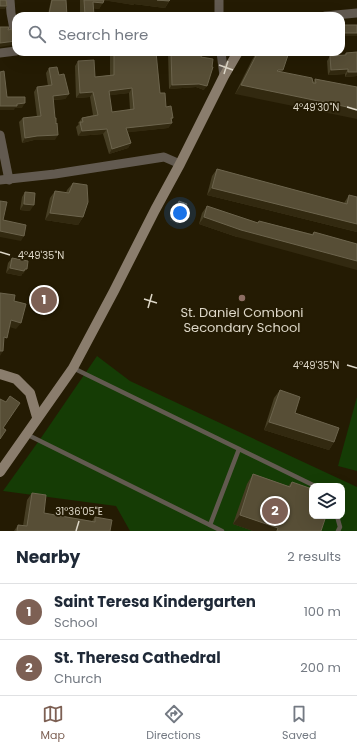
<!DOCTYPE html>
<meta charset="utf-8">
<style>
:root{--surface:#fff;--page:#f6f6f7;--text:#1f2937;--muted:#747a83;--line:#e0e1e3;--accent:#7d6054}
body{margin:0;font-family:Poppins,sans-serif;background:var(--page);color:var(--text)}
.controls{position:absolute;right:12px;bottom:12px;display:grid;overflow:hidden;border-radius:8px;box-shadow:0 4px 16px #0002}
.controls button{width:36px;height:36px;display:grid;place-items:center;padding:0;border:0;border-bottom:1px solid var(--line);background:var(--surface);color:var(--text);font:20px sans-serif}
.you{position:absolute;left:180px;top:213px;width:14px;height:14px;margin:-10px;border:3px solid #fff;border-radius:50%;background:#1a73e8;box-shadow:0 0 0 6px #1a73e833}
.badge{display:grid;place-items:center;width:26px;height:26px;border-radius:50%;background:var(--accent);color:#fff;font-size:13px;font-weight:700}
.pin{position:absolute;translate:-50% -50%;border:2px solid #fff;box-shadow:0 1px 4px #0006}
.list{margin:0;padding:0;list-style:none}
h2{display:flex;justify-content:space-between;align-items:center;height:52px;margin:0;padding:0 16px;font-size:17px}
h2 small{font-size:13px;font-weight:400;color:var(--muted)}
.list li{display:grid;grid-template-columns:26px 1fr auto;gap:12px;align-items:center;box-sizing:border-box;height:56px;padding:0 16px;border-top:1px solid var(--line)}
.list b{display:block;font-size:15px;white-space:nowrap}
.list p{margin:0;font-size:13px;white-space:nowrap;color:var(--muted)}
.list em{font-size:13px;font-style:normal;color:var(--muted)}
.icon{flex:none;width:22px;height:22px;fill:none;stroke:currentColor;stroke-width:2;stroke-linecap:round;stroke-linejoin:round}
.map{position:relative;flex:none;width:357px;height:531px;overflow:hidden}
.search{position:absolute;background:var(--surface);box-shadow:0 4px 16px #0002;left:12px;right:12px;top:12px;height:44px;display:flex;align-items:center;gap:10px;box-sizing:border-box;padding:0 14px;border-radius:12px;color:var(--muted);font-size:15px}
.sheet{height:164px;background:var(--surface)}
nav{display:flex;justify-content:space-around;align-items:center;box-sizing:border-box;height:56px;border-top:1px solid var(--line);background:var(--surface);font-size:11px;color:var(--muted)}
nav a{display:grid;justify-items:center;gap:2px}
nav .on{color:var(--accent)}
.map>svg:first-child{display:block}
</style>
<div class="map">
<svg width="357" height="531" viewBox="0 0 357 531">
<rect width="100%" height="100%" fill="#241b03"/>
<g fill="#153c05">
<polygon points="97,356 130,381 357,487 357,531 318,531 323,516 342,516 342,486 312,486 312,501 253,531 130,531 116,506 3,491 43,435"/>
<polygon points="357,397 357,471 338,466"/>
</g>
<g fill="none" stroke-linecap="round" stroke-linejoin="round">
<g stroke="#625a50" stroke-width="4.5">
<polyline points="73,368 315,486"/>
<polyline points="26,434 222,531"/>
<polyline points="337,516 340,527 338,531"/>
<polyline points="210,525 239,449"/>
</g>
<g stroke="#625a50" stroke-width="9">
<polyline points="10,0 11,13 16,40"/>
<polyline points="219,0 219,16"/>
<polyline points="325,16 357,13"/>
<polyline points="221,52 224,76"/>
<polyline points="0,53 16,51"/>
<polyline points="0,135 9,180"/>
<polyline points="0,180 55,174 164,157 180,164"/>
</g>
<g stroke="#8a7d6d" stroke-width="10">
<polyline points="0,374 16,379 30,393 37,417"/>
<polyline points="0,472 73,368 114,291 155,210 180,164 224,76 238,52"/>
</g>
</g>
<g fill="#463e24" fill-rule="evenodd">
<polygon points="51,0 66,0 67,16 43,16 44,14 48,14"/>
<polygon points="80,0 170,0 165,8 134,4 134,5 104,0 99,9 93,8 94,15 93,16 80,16"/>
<polygon points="344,25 357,25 357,36 342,36 342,28"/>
<path d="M110 52H156L160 93 166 107 173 118 171 120 172 123 168 128 128 132 131 143 128 148 109 154 103 134 78 136 76 127 79 124 78 123 82 118 93 115 90 97 76 98 75 66 78 61 95 77 110 75ZM129 93 130 110 112 112 109 95Z"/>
<polygon points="168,52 187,52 201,57 204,90 196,87 169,89"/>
<polygon points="257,52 282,72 313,82 315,79 357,87 235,94 252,60"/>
<polygon points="357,52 357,76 345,77 345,74 328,75 327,61 330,56 343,56 346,53"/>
<polygon points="49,68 59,75 69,94 65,99 53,100 55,140 34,140 22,143 19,122 23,118 37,117 34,92 37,87 48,86 46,73"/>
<polygon points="217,169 344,203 349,195 357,197 357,232 207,195 212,176"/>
<polygon points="73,183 83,217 78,225 45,220 50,198 55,191 66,193 67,190"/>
<polygon points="25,192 30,211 20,210 22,197"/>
<polygon points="179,201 178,224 170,220 175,206"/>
<polygon points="207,206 257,223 259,221 312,234 314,232 357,244 237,237 199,224 202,213"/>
<polygon points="12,258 23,274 22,274 21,276 6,273 8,263"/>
<polygon points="280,390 295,413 334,442 329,450 264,430 274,398"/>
<polygon points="253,474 288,486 292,482 321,531 253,531 233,524 247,484"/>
<polygon points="32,493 44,513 92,521 95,517 110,531 14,531 18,525 23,526 27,500"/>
</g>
<g fill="#322910">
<polygon points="102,0 157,0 169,1 165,8 134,4 134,5"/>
<polygon points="93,2 103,3 99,9 89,8"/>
<polygon points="0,6 7,6 5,9 0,9"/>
<polygon points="85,15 94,15 93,16 84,16"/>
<polygon points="344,33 357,33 357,36 342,36"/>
<polygon points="16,41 13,45 0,47 0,43"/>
<polygon points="348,69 345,74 328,75 331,70"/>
<polygon points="278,70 283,70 277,78"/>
<polygon points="348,72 357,72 357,76 345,77"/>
<polygon points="199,84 207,86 204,90 196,87 169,89 172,85"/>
<polygon points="241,85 357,109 357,119 235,94"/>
<polygon points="132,88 129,93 105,96 109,91"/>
<polygon points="93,92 90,97 76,98 80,93"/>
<polygon points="69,94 65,99 49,100 53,96"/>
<polygon points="25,103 22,108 15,108 14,110 0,110 0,106"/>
<polygon points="172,123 168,128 123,133 126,128"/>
<polygon points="107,129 103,134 78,136 82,131"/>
<polygon points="58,135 55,140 34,140 22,143 25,138 37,136"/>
<polygon points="131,143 128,148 109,154 112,149"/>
<polygon points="212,188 357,224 357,232 207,195"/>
<polygon points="24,204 34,205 30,211 20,210"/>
<polygon points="50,213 83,217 78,225 45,220"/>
<polygon points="174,215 182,218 178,224 170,220"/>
<polygon points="204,217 357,261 357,270 237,237 199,224"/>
<polygon points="0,231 24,236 21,241 0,237"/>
<polygon points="10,268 25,269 27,269 23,274 22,274 21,276 6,273"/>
<polygon points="11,320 21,323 16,329 6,326"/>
<polygon points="0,351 3,351 0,356"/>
<polygon points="269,422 334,442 329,450 264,430"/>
<polygon points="240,515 278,528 276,531 253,531 233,524"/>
</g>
<g fill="#574e36" stroke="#6c644d" fill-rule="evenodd">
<polygon points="0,0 6,0 7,6 0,6"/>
<polygon points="52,0 66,0 67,16 44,16 44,14 49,14"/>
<polygon points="84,0 104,0 103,3 93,2 94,15 85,15"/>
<polygon points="157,0 170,0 169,1"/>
<rect x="344" y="25" width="13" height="8"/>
<polygon points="0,27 9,27 8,30 12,29 13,37 16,41 0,43"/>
<path d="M114 52H156L160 93H165L166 107 171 106 173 118H171L172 123 126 128 131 143 112 149 107 129 82 131 80 122H83L82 118 98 115 93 92 80 93 78 61 94 60 95 77 114 75ZM132 88 134 109 112 112 109 91Z"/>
<polygon points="171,52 187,52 202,54 201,57 213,59 212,67 213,67 207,86 199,84 172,85"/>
<polygon points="258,52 289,52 283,70 278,70 277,71 312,78 313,83 316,83 315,79 357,87 357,109 241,85"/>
<polygon points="357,52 357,72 348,72 348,69 331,70 330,56 346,55 346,53"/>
<polygon points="57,67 59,75 64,74 69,94 53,96 55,118 56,118 56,124 57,123 58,135 37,136 25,138 23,118 41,116 37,87 52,85 49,68"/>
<polygon points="4,71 7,97 25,97 25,103 17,104 17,106 0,106 0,72"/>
<polygon points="217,169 347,204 349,195 357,197 357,224 212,188"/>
<polygon points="73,183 87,185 88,202 83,217 50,213 55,191 69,193"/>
<polygon points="25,192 35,193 34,205 24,204"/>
<polygon points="0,201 7,202 3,220 26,225 24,236 0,231"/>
<polygon points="179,201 187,204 182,218 174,215"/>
<polygon points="207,206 258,223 259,221 313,235 314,232 357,244 357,261 241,230 204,217"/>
<polygon points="12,258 28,261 27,269 25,269 24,271 10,268"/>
<polygon points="0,293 15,295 14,301 26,304 21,323 11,320 7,338 4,337 3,351 0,351"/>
<polygon points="280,390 300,397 295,413 339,428 334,442 269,422"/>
<polygon points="10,396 20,403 3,428 6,430 0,439 0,399 6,402"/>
<polygon points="253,474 290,487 292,482 312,489 312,516 326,516 321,531 277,531 278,528 240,515"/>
<polygon points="32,493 46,495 44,513 95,522 95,517 112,520 110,531 17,531 18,525 27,526"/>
</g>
<path fill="none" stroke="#ddd7c8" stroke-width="1.5" d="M219 65 233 70M224 74 228 61M347 107 357 110M0 252 10 255M144 299 157 303M148 308 152 294M347 365 357 368M76 531 79 521"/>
<circle fill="#8d6e63" stroke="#241b03" stroke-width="1.5" cx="242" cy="298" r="4"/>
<g text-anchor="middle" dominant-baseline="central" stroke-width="3.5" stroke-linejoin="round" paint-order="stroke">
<g font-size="13" fill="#ddd7c8" stroke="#241b03">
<text x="242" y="312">St. Daniel Comboni<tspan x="242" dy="15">Secondary School</tspan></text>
</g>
</g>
<g font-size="10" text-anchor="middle" fill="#ddd7c8" stroke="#241b03" stroke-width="3.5" stroke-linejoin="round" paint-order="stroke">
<text x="316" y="111">4°49'30"N</text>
<text x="41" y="259">4°49'35"N</text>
<text x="316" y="369">4°49'35"N</text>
<text x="79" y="515">31°36'05"E</text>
</g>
</svg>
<div class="controls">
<button><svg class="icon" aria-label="layers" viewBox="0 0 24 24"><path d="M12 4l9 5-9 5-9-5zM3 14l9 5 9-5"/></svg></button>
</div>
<div class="you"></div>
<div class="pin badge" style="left:44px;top:300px">1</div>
<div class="pin badge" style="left:275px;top:511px">2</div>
<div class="search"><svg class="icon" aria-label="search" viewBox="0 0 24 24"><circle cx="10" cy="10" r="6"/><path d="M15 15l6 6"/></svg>Search here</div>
</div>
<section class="sheet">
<h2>Nearby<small>2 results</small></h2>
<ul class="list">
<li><span class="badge">1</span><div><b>Saint Teresa Kindergarten</b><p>School</p></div><em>100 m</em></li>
<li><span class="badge">2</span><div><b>St. Theresa Cathedral</b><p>Church</p></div><em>200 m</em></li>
</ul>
</section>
<nav>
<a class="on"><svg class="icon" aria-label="map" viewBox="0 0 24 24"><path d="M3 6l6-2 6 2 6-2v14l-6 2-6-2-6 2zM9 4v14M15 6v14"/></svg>Map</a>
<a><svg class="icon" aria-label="directions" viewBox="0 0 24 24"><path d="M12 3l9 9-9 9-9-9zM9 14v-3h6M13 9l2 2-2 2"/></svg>Directions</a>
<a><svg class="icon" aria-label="saved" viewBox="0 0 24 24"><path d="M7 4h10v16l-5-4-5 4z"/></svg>Saved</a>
</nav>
